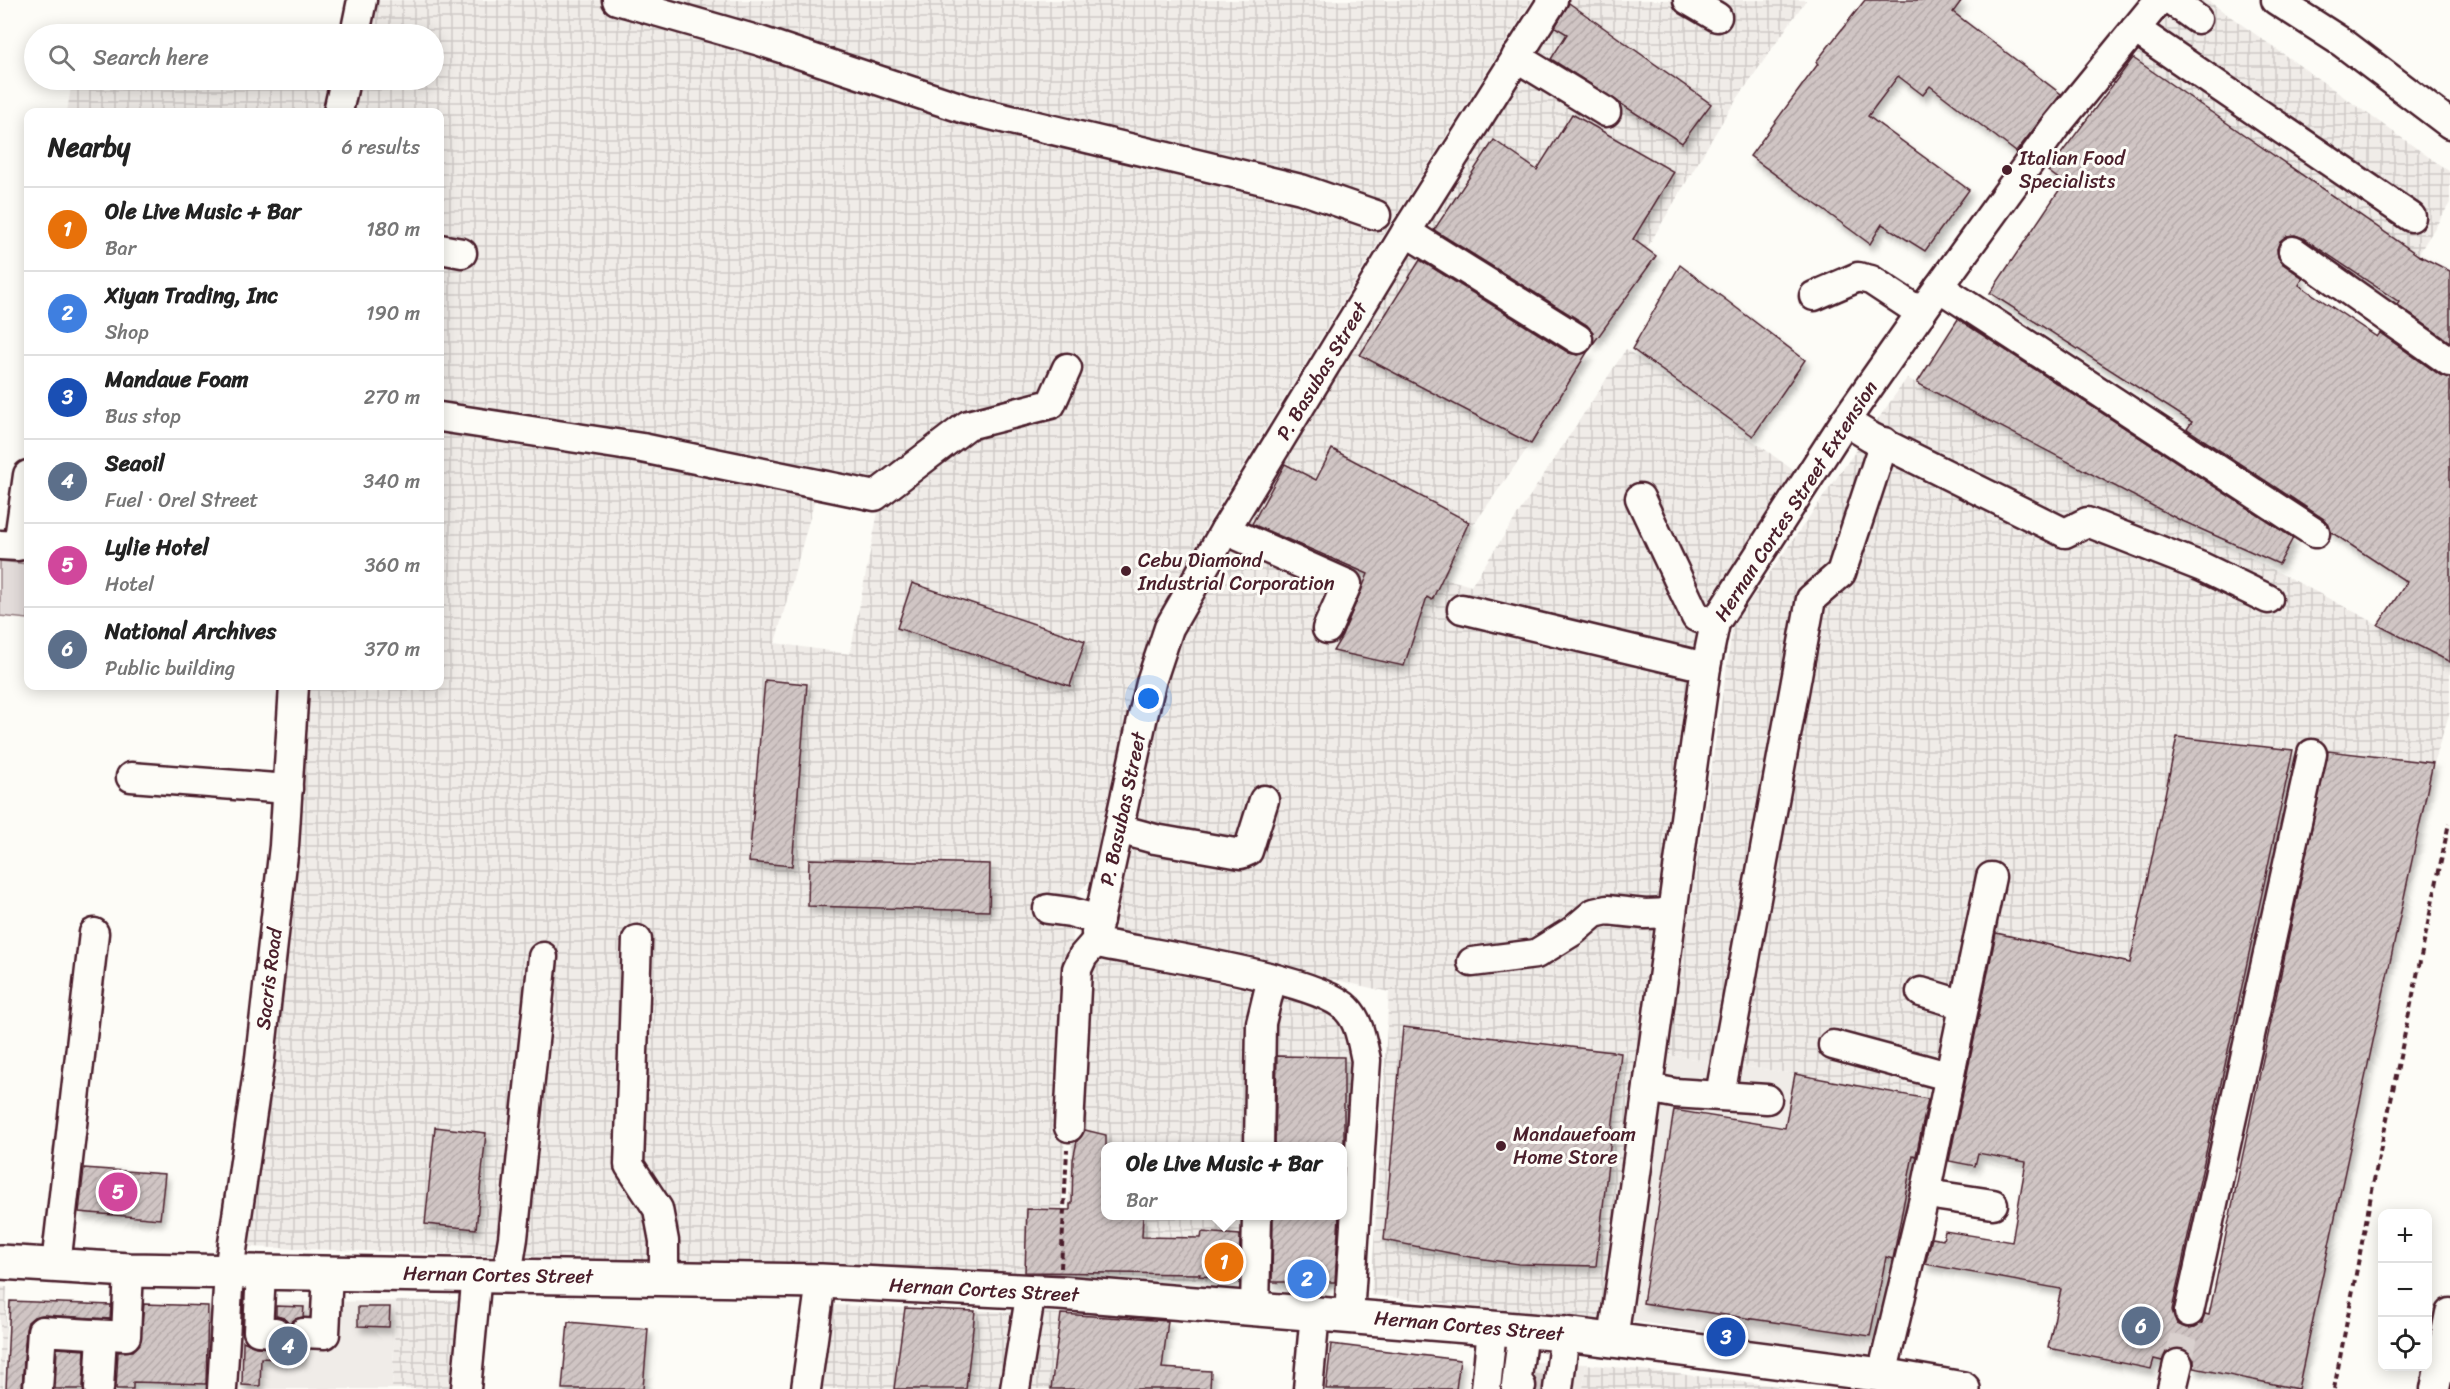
<!DOCTYPE html>
<meta charset="utf-8">
<style>
:root{--surface:#fff;--page:#f6f6f6;--text:#222;--muted:#767676;--line:#e0e0e0;--accent:#b45309}
body{margin:0;font-family:Sriracha,sans-serif;background:var(--page);color:var(--text)}
.controls{position:absolute;right:18px;bottom:18px;display:grid;overflow:hidden;border-radius:12px;box-shadow:0 3px 15px #0003}
.controls button{width:54px;height:54px;display:grid;place-items:center;padding:0;border:0;border-bottom:2px solid var(--line);background:var(--surface);color:var(--text);font:30px sans-serif}
.you{position:absolute;left:1149px;top:699px;width:21px;height:21px;margin:-15px;border:4px solid #fff;border-radius:50%;background:#1a73e8;box-shadow:0 0 0 9px #1a73e833}
.badge{display:grid;place-items:center;width:39px;height:39px;border-radius:50%;background:var(--accent);color:#fff;font-size:20px;font-weight:700}
.pin{position:absolute;translate:-50% -50%;border:3px solid #fff;box-shadow:0 2px 6px #0006}
.popup{position:absolute;left:1101px;top:1142px;width:246px;height:78px;box-sizing:border-box;display:grid;place-content:center;border-radius:12px;background:var(--surface);filter:drop-shadow(0 2px 4px #0005);font-size:20px;white-space:nowrap;color:var(--muted)}
.popup b{font-size:22px;color:var(--text)}
.popup::after{content:'';position:absolute;left:50%;top:100%;margin-left:-12px;border:12px solid transparent;border-top-color:var(--surface)}
.list{margin:0;padding:0;list-style:none}
h2{display:flex;justify-content:space-between;align-items:center;height:78px;margin:0;padding:0 24px;font-size:26px}
h2 small{font-size:20px;font-weight:400;color:var(--muted)}
.list li{display:grid;grid-template-columns:39px 1fr auto;gap:18px;align-items:center;box-sizing:border-box;height:84px;padding:0 24px;border-top:2px solid var(--line)}
.list b{display:block;font-size:22px;white-space:nowrap}
.list p{margin:0;font-size:20px;white-space:nowrap;color:var(--muted)}
.list em{font-size:20px;font-style:normal;color:var(--muted)}
.icon{flex:none;width:33px;height:33px;fill:none;stroke:currentColor;stroke-width:2;stroke-linecap:round;stroke-linejoin:round}
.map{position:relative;flex:none;width:2450px;height:1389px;overflow:hidden}
.search{position:absolute;background:var(--surface);box-shadow:0 3px 15px #0003;left:24px;top:24px;width:420px;height:66px;display:flex;align-items:center;gap:15px;box-sizing:border-box;padding:0 21px;border-radius:33px;color:var(--muted);font-size:22px}
.panel{position:absolute;background:var(--surface);box-shadow:0 3px 15px #0003;left:24px;top:108px;width:420px;height:582px;border-radius:12px}
.map>svg:first-child{display:block}
</style>
<div class="map">
<svg width="2450" height="1389" viewBox="0 0 2450 1389">
<defs>
<pattern id="industrial-grid" width="8" height="8" patternUnits="userSpaceOnUse" patternTransform="scale(1.5)"><rect width="8" height="8" fill="#f0ece8"/><path d="M0 4h8M4 0v8" fill="none" stroke="#cfcac7"/></pattern>
<pattern id="building-hatch" width="6" height="6" patternUnits="userSpaceOnUse" patternTransform="scale(1.5)"><rect width="6" height="6" fill="#d0c5c4"/><path d="M-1 1l2-2M0 6l6-6M5 7l2-2" fill="none" stroke="#b4a9a9"/></pattern>
<filter id="shadow"><feDropShadow dx="3.5" dy="6" stdDeviation="3" flood-color="#0004"/></filter>
</defs>
<rect width="100%" height="100%" fill="#fdfcf7"/>
<filter id="ink" filterUnits="userSpaceOnUse"><feTurbulence type="fractalNoise" baseFrequency=".0167" numOctaves="2"/><feDisplacementMap in="SourceGraphic" scale="12" xChannelSelector="R" yChannelSelector="G"/><feConvolveMatrix kernelMatrix="1 2 1 2 8 2 1 2 1" color-interpolation-filters="sRGB"/></filter>
<g filter="url(#ink)">
<g fill="#f0ece8">
<polygon points="1668,1055 1795,1074 1934,1100 1877,1357 1632,1321"/>
<polygon points="396,1301 392,1389 240,1389 243,1303"/>
<polygon points="1511,1361 1586,1364 1583,1389 1510,1389"/>
</g>
<g fill="url(#industrial-grid)" fill-rule="evenodd">
<path d="M372 0H1532L1376 247 1203 532 1155 635 1098 874 1078 892 1073 932 1059 1274 247 1247 307 686H440V112H352L357 80H434V34H365ZM817 492 879 507 850 654 775 643Z"/>
<polygon points="1569,0 1806,0 1728,112 1529,446 1475,523 1444,578 1471,586 1626,349 1800,475 1709,604 1692,650 1602,1321 1371,1295 1389,992 1114,930 1138,783 1155,708 1185,624 1240,529 1482,135"/>
<polygon points="2181,0 2207,0 2450,172 2450,203 2418,255 2133,59"/>
<polygon points="72,80 326,80 324,112 67,112"/>
<polygon points="1907,378 2450,662 2450,712 2433,763 2177,737 2130,963 1968,927 1934,1100 1795,1074 1668,1055 1733,625"/>
<path d="M1096 955 1322 1007 1345 1022 1352 1051 1346 1287 1065 1274 1081 966ZM1106 1146H1342V1216H1106Z"/>
<polygon points="0,1287 7,1287 3,1389 0,1389"/>
<polygon points="481,1300 472,1389 392,1389 396,1301"/>
<polygon points="807,1304 1168,1318 1159,1389 795,1389"/>
<polygon points="1586,1364 1733,1380 1800,1389 1583,1389"/>
</g>
<polygon fill="#e3dcda" stroke="#967e82" stroke-width="1.5" points="0,561 28,564 28,619 0,616"/>
<g fill="url(#building-hatch)" stroke="#4a1f2b" stroke-width="1.5" filter="url(#shadow)">
<polygon points="1865,0 1962,0 1953,12 2061,94 2016,152 1930,86 1923,95 1898,76 1868,116 1969,190 1925,251 1882,224 1870,244 1750,156 1818,64 1816,62"/>
<polygon points="1569,3 1711,104 1682,143 1551,59 1567,34 1555,27"/>
<polygon points="2133,58 2418,255 2450,271 2450,342 2397,305 2399,302 2303,238 2295,235 2287,236 2280,241 2277,249 2278,257 2283,264 2303,278 2299,285 2377,337 2380,333 2440,375 2450,378 2450,662 2378,625 2407,582 2331,532 2329,525 2324,519 2187,429 2192,422 1990,293 2064,183 2048,171"/>
<polygon points="1572,114 1674,172 1633,239 1656,256 1593,344 1593,332 1587,325 1434,230 1494,140 1537,170"/>
<polygon points="1420,260 1569,353 1578,355 1588,351 1531,444 1360,355"/>
<polygon points="1680,265 1805,360 1753,436 1632,349"/>
<polygon points="1958,319 2293,538 2279,564 2178,519 1917,383"/>
<polygon points="1332,449 1469,522 1432,600 1427,597 1404,666 1333,651 1342,636 1368,574 1252,524 1285,464 1316,480"/>
<polygon points="912,583 1085,641 1070,686 897,628"/>
<polygon points="765,680 807,684 792,866 749,862"/>
<polygon points="2177,737 2293,750 2172,1310 2177,1324 2186,1328 2195,1327 2202,1323 2205,1314 2209,1315 2328,751 2433,763 2298,1389 2194,1368 2194,1360 2190,1352 2181,1348 2174,1348 2166,1352 2162,1361 2154,1359 2151,1369 2048,1348 2061,1289 1925,1264 1932,1238 1943,1240 1945,1231 2012,1242 2026,1162 1978,1153 1975,1166 1949,1161 1996,933 2130,963"/>
<polygon points="809,859 990,864 989,911 808,906"/>
<polygon points="1403,1027 1621,1053 1596,1266 1519,1264 1470,1257 1384,1240"/>
<polygon points="1277,1056 1344,1057 1344,1146 1275,1146"/>
<polygon points="1795,1074 1928,1099 1916,1156 1913,1155 1893,1259 1886,1257 1870,1336 1643,1303 1674,1110 1785,1128"/>
<polygon points="435,1127 486,1133 476,1229 425,1224"/>
<polygon points="1085,1130 1106,1135 1106,1215 1143,1215 1142,1237 1201,1238 1202,1232 1240,1235 1239,1278 1199,1276 1200,1274 1025,1272 1027,1209 1070,1210 1070,1204 1072,1204 1073,1160 1077,1141"/>
<polygon points="84,1168 165,1174 160,1219 79,1212"/>
<polygon points="1273,1215 1339,1215 1335,1282 1272,1282"/>
<polygon points="10,1301 111,1305 110,1319 43,1315 34,1317 28,1322 26,1330 22,1389 6,1389"/>
<polygon points="144,1304 208,1306 206,1384 133,1382 133,1389 116,1389 118,1352 133,1351 140,1344"/>
<polygon points="276,1306 304,1307 303,1317 295,1319 289,1324 284,1318 276,1316"/>
<polygon points="358,1307 390,1307 389,1327 358,1326"/>
<polygon points="905,1308 975,1311 966,1389 894,1389"/>
<polygon points="1061,1314 1168,1321 1162,1368 1211,1371 1210,1389 1051,1389"/>
<polygon points="568,1322 648,1329 643,1389 562,1389"/>
<polygon points="243,1341 256,1347 274,1348 283,1346 289,1341 295,1347 302,1349 302,1360 261,1358 260,1386 242,1385"/>
<polygon points="1331,1344 1460,1360 1456,1389 1326,1389"/>
<polygon points="57,1348 85,1350 83,1389 55,1389"/>
</g>
<g fill="none" stroke-linecap="round" stroke-linejoin="round">
<g stroke="#d9d0ce" stroke-width="28" stroke-dasharray="28 14" stroke-linecap="butt">
<polyline points="2178,1364 2189,1312"/>
<polyline points="1521,1386 1545,1389"/>
</g>
<g stroke="#4a1f2b" stroke-width="33">
<g id="minor">
<polyline points="617,0 760,41 965,109 1301,189 1376,215"/>
<polyline points="1688,0 1717,17"/>
<polyline points="2171,0 2197,19"/>
<polyline points="2276,0 2343,43 2450,124"/>
<polyline points="2135,29 2411,217"/>
<polyline points="355,34 362,0"/>
<polyline points="1516,57 1606,112"/>
<polyline points="338,112 345,80"/>
<polyline points="1406,232 1578,339"/>
<polyline points="440,249 462,253"/>
<polyline points="2293,251 2450,362"/>
<polyline points="1939,287 2315,533"/>
<polyline points="1814,296 1858,277 1871,280 1921,313"/>
<polyline points="440,417 642,448 875,496 968,425 1051,404 1067,368"/>
<polyline points="1845,421 1871,437 2065,533 2087,522 2202,567 2268,599"/>
<polyline points="1640,498 1696,617 1715,623"/>
<polyline points="1225,530 1347,584 1327,629"/>
<polyline points="0,545 18,546 28,475"/>
<polyline points="1462,609 1706,667"/>
<polyline points="131,777 288,789"/>
<polyline points="1119,829 1155,839 1241,854 1248,851 1264,800"/>
<polyline points="1048,909 1070,912 1099,920"/>
<polyline points="637,940 629,1165 658,1209 664,1241 664,1277"/>
<polyline points="1097,940 1096,933 1142,720 1152,679 1169,628 1225,530 1406,232 1553,0"/>
<path d="M1097 940 1103 944C1151 954 1319 978 1347 1009 1360 1022 1362 1043 1366 1060L1349 1315"/>
<polyline points="1472,962 1536,954 1573,931 1594,913 1607,910 1645,914 1672,913"/>
<polyline points="1921,992 1964,1005"/>
<polyline points="1833,1045 1948,1076"/>
<polyline points="1648,1088 1674,1093 1767,1099"/>
<polyline points="1720,1095 1811,599 1841,573 1884,442"/>
<polyline points="1069,1127 1077,969 1083,956 1097,940"/>
<polyline points="1259,1146 1261,1023 1272,978"/>
<polyline points="1926,1190 1940,1196 1993,1204"/>
<polyline points="56,1265 94,933"/>
<polyline points="261,1272 258,1331 275,1332"/>
<polyline points="507,1275 513,1238 543,957"/>
<polyline points="1255,1309 1257,1216"/>
<polyline points="2189,1312 2312,754"/>
<polyline points="303,1333 325,1334 328,1272"/>
<polyline points="1613,1340 1706,667 1715,623 1845,421 1939,287 2055,127 2159,0"/>
<polyline points="1882,1375 1926,1190 1991,877"/>
<polyline points="1521,1386 1516,1385 1523,1331"/>
<polyline points="38,1389 42,1331 126,1336 129,1270"/>
<polyline points="99,1389 102,1335"/>
<polyline points="222,1389 229,1271 260,1058 284,846 294,686"/>
<polyline points="466,1389 477,1274"/>
<polyline points="806,1389 821,1281"/>
<polyline points="1015,1389 1031,1291"/>
<polyline points="1308,1389 1315,1313"/>
<polyline points="1486,1389 1492,1329"/>
<polyline points="1558,1389 1565,1334"/>
<polyline points="2172,1389 2178,1364"/>
<polyline points="2435,1389 2450,1313"/>
</g>
</g>
<g stroke="#4a1f2b" stroke-width="38">
<polyline id="major" points="0,1262 129,1270 821,1281 1060,1293 1565,1334 1882,1375 1963,1389"/>
</g>
<g stroke="#4a1f2b" stroke-width="4" stroke-dasharray="6 4.5" stroke-linecap="butt">
<polyline points="1061,1268 1067,1150"/>
<polyline points="2334,1389 2372,1190 2449,823"/>
</g>
<use href="#minor" stroke="#fdfcf7" stroke-width="28"/>
<use href="#major" stroke="#fdfcf7" stroke-width="33"/>
</g>
</g>
<g fill="#4a1f2b" stroke="#fdfcf7" stroke-width="2">
<circle cx="2007" cy="170" r="6"/>
<circle cx="1126" cy="571" r="6"/>
<circle cx="1501" cy="1146" r="6"/>
</g>
<g text-anchor="middle" dominant-baseline="central" stroke-width="6" stroke-linejoin="round" paint-order="stroke">
<g font-size="20" fill="#4a1f2b" stroke="#fdfcf7" text-anchor="start">
<text x="2019" y="158">Italian Food<tspan x="2019" dy="23">Specialists</tspan></text>
<text x="1138" y="560">Cebu Diamond<tspan x="1138" dy="23">Industrial Corporation</tspan></text>
<text x="1513" y="1134">Mandauefoam<tspan x="1513" dy="23">Home Store</tspan></text>
</g>
<g font-size="20" fill="#4a1f2b" stroke="#fdfcf7">
<text transform="translate(1322 371) rotate(-59)">P. Basubas Street</text>
<text transform="translate(1796 501) rotate(-57)">Hernan Cortes Street Extension</text>
<text transform="translate(1123 809) rotate(-78)">P. Basubas Street</text>
<text transform="translate(269 979) rotate(-83)">Sacris Road</text>
<text transform="translate(498 1275) rotate(1)">Hernan Cortes Street</text>
<text transform="translate(984 1290) rotate(3)">Hernan Cortes Street</text>
<text transform="translate(1469 1326) rotate(5)">Hernan Cortes Street</text>
</g>
</g>
</svg>
<div class="controls">
<button>+</button>
<button>−</button>
<button><svg class="icon" aria-label="locate" viewBox="0 0 24 24"><circle cx="12" cy="12" r="6"/><path d="M12 2v4M12 18v4M2 12h4M18 12h4"/></svg></button>
</div>
<div class="you"></div>
<div class="pin badge" style="left:1224px;top:1262px;background:#e8710a">1</div>
<div class="popup"><b>Ole Live Music + Bar</b>Bar</div>
<div class="pin badge" style="left:1307px;top:1279px;background:#3f7fe0">2</div>
<div class="pin badge" style="left:1726px;top:1337px;background:#1a4fb4">3</div>
<div class="pin badge" style="left:288px;top:1346px;background:#5c6f8a">4</div>
<div class="pin badge" style="left:118px;top:1192px;background:#d1479c">5</div>
<div class="pin badge" style="left:2141px;top:1326px;background:#5c6f8a">6</div>
<div class="search"><svg class="icon" aria-label="search" viewBox="0 0 24 24"><circle cx="10" cy="10" r="6"/><path d="M15 15l6 6"/></svg>Search here</div>
<section class="panel">
<h2>Nearby<small>6 results</small></h2>
<ul class="list">
<li><span class="badge" style="background:#e8710a">1</span><div><b>Ole Live Music + Bar</b><p>Bar</p></div><em>180 m</em></li>
<li><span class="badge" style="background:#3f7fe0">2</span><div><b>Xiyan Trading, Inc</b><p>Shop</p></div><em>190 m</em></li>
<li><span class="badge" style="background:#1a4fb4">3</span><div><b>Mandaue Foam</b><p>Bus stop</p></div><em>270 m</em></li>
<li><span class="badge" style="background:#5c6f8a">4</span><div><b>Seaoil</b><p>Fuel · Orel Street</p></div><em>340 m</em></li>
<li><span class="badge" style="background:#d1479c">5</span><div><b>Lylie Hotel</b><p>Hotel</p></div><em>360 m</em></li>
<li><span class="badge" style="background:#5c6f8a">6</span><div><b>National Archives</b><p>Public building</p></div><em>370 m</em></li>
</ul>
</section>
</div>
